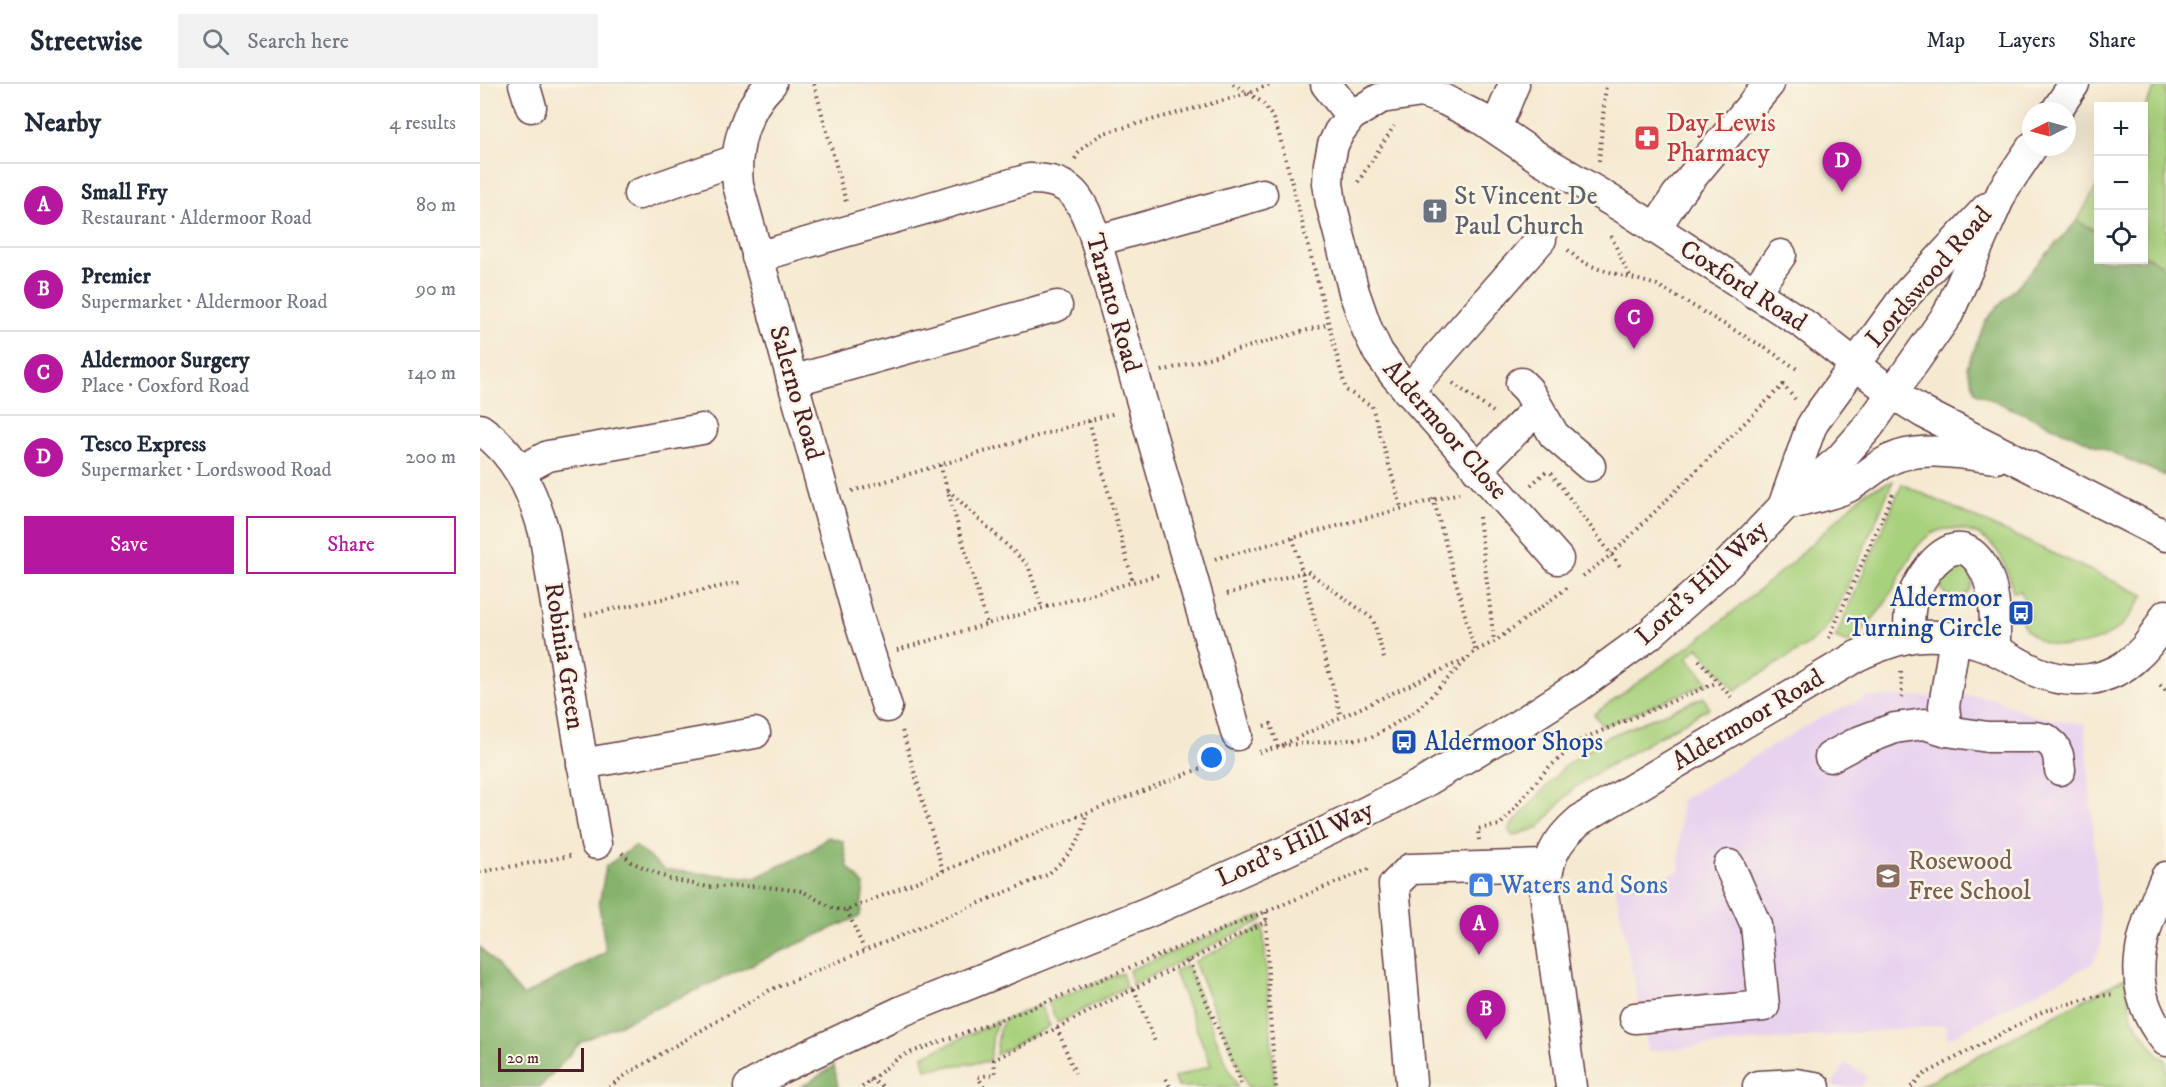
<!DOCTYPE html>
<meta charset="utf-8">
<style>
:root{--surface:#fff;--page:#f2f2f3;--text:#1f2937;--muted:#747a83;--line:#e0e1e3;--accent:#b5179e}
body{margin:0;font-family:"IM FELL DW Pica",serif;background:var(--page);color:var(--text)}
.controls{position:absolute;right:18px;top:18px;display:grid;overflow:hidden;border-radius:0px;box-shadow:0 6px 24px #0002}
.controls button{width:54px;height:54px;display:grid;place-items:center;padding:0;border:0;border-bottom:2px solid var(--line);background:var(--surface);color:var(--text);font:30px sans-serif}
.compass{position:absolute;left:1542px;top:18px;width:54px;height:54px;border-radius:50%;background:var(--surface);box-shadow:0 6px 24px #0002;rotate:264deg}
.scale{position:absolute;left:18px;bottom:15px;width:86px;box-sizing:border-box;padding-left:6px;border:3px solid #4a1f2b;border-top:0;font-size:16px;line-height:21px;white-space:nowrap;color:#4a1f2b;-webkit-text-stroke:4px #fcf5e5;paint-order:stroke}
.you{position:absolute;left:732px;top:674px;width:21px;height:21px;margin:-15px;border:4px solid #fff;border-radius:50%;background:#1a73e8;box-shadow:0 0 0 9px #1a73e833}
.badge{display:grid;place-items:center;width:39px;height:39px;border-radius:50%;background:var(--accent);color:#fff;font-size:20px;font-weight:700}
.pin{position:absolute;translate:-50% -50px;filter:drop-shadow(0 2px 3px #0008)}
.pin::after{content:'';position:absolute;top:32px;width:21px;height:18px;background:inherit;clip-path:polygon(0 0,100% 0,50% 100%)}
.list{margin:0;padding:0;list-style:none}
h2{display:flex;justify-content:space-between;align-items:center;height:78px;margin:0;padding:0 24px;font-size:26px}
h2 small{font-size:20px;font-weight:400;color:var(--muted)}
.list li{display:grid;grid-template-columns:39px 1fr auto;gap:18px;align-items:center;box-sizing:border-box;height:84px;padding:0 24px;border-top:2px solid var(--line)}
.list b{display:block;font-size:22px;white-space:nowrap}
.list p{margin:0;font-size:20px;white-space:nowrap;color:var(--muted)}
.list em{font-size:20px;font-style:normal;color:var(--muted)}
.actions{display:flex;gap:12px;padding:18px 24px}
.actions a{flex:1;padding:14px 0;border:2px solid var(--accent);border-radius:0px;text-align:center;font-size:21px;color:var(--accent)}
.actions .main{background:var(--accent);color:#fff}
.icon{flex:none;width:33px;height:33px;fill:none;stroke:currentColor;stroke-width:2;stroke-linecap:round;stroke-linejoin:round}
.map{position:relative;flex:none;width:1686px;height:1003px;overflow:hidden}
header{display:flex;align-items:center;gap:36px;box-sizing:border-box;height:84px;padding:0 30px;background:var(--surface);border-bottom:2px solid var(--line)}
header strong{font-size:28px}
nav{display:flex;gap:33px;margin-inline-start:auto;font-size:21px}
.search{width:420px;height:54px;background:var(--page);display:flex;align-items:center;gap:15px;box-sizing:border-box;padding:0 21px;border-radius:0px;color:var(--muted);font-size:22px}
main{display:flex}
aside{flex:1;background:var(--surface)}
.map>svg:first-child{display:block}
</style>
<header>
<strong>Streetwise</strong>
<div class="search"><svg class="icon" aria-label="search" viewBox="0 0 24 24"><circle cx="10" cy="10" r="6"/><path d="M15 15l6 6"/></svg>Search here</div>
<nav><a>Map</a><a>Layers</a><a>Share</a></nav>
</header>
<main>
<aside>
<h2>Nearby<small>4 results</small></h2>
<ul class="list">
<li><span class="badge">A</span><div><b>Small Fry</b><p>Restaurant · Aldermoor Road</p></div><em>80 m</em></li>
<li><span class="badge">B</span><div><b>Premier</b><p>Supermarket · Aldermoor Road</p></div><em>90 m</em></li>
<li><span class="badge">C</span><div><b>Aldermoor Surgery</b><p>Place · Coxford Road</p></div><em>140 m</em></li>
<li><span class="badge">D</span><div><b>Tesco Express</b><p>Supermarket · Lordswood Road</p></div><em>200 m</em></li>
</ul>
<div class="actions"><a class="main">Save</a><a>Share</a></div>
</aside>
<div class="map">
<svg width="1686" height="1003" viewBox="0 0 1686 1003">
<rect width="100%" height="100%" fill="#fcf5e5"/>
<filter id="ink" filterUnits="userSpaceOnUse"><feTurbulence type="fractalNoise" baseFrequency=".0167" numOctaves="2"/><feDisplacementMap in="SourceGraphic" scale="12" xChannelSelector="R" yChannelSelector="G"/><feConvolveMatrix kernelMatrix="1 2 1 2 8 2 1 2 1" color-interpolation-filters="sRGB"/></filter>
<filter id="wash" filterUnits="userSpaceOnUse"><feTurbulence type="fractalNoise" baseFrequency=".008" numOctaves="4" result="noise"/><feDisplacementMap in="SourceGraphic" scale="24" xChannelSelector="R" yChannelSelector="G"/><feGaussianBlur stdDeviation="1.35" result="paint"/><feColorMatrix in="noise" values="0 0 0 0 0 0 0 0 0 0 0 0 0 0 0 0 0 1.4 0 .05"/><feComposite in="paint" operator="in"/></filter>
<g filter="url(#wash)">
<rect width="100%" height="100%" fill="#f5ead1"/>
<g fill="#e7d2ef">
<polygon points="1501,612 1513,614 1547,629 1547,631 1605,640 1622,860 1612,880 1467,955 1466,941 1168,967 1135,801 1199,788 1201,716 1343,632 1387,613"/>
<polygon points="1366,979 1388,993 1381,1003 1356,1003 1352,1001"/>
</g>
<g fill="#a8d17d" stroke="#797854" stroke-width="1.5">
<polygon points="1677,0 1686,0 1686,186 1681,180 1664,171 1664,24"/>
<polygon points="1618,100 1618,148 1597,137"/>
<polygon points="1413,397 1355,530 1345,546 1329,560 1255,606 1218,563 1207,573 1228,599 1123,642 1114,630 1226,550 1311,479 1387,407"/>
<path d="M1422 400 1664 511C1656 523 1647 539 1635 547 1606 567 1559 571 1541 537L1550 533 1541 507 1533 508C1527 482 1519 457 1491 448 1435 430 1428 487 1403 522 1393 536 1381 547 1368 559L1355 554Z"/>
<circle cx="1476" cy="498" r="16"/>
<polygon points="1224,613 1229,624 1121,686 1093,705 1059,743 1033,752 1028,745 1085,682 1125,654"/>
<polygon points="781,831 783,836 652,901 649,886"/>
<polygon points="783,842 795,1003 768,1003 714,878"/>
<polygon points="707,881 748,983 758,1003 697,1003 694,994 731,981 694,888"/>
<polygon points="642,889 646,903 578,939 568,918"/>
<polygon points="1645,894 1652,934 1679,972 1686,976 1686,1003 1439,1003"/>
<polygon points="560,921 570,942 516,971 519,947 524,936"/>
<polygon points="519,937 513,948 510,977 446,985 443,972"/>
</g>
<g fill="#86b36c" stroke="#68694c" stroke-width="1.5">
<polygon points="1597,137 1618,148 1618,176 1664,176 1664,171 1681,180 1686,186 1686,392 1496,309 1487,283 1506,236"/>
<polygon points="348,753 363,757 368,783 384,801 380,832 101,958 60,1003 0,1003 0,863 43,912 126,868 119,821 126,782 155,762 185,786 275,794 330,767"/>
<polygon points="354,982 358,1003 321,1003"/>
</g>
</g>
<g filter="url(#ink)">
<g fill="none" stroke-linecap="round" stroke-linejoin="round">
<g stroke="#643d44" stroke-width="33">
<g id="minor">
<polyline points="44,0 51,23"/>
<path d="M291 0C264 26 254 65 258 101L379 536 407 623"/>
<polyline points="846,0 871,32"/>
<polyline points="1576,27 1594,0"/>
<polyline points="1016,44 1034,0"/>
<polyline points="159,110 256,76"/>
<polyline points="1175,145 1197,111 1289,0"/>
<polyline points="616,157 782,110"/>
<path d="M277 173 549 95C592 94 601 114 614 150L757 651"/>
<polyline points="1274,209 1301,171"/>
<polyline points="312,297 577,222"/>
<polyline points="1041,299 1048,306 1074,351 1110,382"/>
<polyline points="928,307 1061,155"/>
<path d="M0 345C36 370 52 406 64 448L116 760"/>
<polyline points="997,385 1058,324"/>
<polyline points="40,387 68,372 222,345"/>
<path d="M1315 419C1332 414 1352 411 1368 403 1386 394 1397 379 1419 372 1450 363 1484 370 1516 374"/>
<polyline points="1303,423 1331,343 1337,333 1426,211 1507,124"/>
<polyline points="1078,475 914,290 898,268 887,245 874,208 851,119 848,99 849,80 853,61 859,48 871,32 901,14 942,8 965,16 1000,34 1059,74 1147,126 1325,241 1412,309 1444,329 1686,452"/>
<path d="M1429 552C1429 537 1429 521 1435 507 1447 482 1476 443 1501 480 1517 503 1515 538 1515 565"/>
<polyline points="1467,647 1464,622 1475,554"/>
<polyline points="1350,673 1378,658 1415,644 1444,640 1467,647 1508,653 1555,653 1566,655 1574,662 1578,671 1580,686"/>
<polyline points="102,680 275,649"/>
<path d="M1686 793C1660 850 1642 904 1686 957"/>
<polyline points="1155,934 1284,922 1276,841 1249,781"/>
<polyline points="931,998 914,801 930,785 1067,781"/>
<polyline points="1278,1002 1316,1000 1335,1003"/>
<polyline points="269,1003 301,984 422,927 666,829 808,766 868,737 943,699 1020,653 1098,603 1168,552 1245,483 1303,423 1360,375 1389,342 1468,230 1523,106 1552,63"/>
<path d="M1091 1003 1065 808C1068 775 1073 759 1100 736L1377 572C1421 552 1448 545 1497 559 1518 565 1535 578 1555 587 1590 602 1629 599 1657 572 1670 561 1678 545 1686 531"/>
</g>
</g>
<g stroke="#643d44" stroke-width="4" stroke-dasharray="1.5 4.5" stroke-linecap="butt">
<polyline points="334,0 366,118"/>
<polyline points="753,0 782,18 792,32 799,50 866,306 892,322 921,423"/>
<path d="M595 75C602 62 612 56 624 49L770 9 790 0"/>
<polyline points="1119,77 1126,0"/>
<polyline points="878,98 914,42"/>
<polyline points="1131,152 1150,193"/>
<polyline points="1088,166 1100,177 1119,185 1177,201 1287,265 1317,285"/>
<polyline points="682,287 849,240"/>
<polyline points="973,299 1013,328"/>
<polyline points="609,337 653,498"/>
<polyline points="460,381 507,540"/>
<polyline points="1071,389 1142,485"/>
<polyline points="1051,401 1068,386"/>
<polyline points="468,406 548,481 562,524"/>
<polyline points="372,407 635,329"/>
<polyline points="953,414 995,567"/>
<polyline points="999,433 1014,557"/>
<polyline points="813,454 861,633"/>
<polyline points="735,475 979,409"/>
<polyline points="1103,492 1131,471 1303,301 1315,315"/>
<polyline points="747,510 827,487 893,535 905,578"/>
<polyline points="105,531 262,498"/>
<polyline points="1349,554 1414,407"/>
<polyline points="417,566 681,490"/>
<polyline points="1219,576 1251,613"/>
<polyline points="1421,588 1422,614"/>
<polyline points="1680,601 1686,607"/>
<polyline points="784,642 791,640 798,663"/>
<polyline points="804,660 985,575"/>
<polyline points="779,668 806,661 891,654 936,627 995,567 1014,558 1087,504"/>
<polyline points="999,756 998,745 1020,741 1067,685 1102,655 1238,598"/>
<polyline points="142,769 151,778 190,795 228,803 277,802 322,807 354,825 367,826 463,787 422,646"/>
<polyline points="463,787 606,729"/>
<polyline points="0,788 90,772"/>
<polyline points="367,826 384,865"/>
<polyline points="786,828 789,920 796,1003"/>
<polyline points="709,877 763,1003"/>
<polyline points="654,905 675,958"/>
<polyline points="577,944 595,989"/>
<polyline points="686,995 690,1003"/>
<polyline points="390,996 405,1003"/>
<path d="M129 1003 147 990 290 906 567 791C586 775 605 755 606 729L719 685 746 677"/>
<polyline points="382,1003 421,972 544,927 889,785"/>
<polyline points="504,1003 498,993 515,990 514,976 787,837"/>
<polyline points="1431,1003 1443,991 1564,927 1613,913 1635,910"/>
</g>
<use href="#minor" stroke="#fff" stroke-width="30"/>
</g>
</g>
<defs>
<g id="pharmacy-square" transform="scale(1.35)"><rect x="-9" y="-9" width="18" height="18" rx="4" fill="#e0444e" stroke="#fcf5e5"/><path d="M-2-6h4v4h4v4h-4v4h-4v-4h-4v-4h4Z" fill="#fff"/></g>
<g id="church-square" transform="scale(1.35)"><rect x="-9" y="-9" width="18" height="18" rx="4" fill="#6b7280" stroke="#fcf5e5"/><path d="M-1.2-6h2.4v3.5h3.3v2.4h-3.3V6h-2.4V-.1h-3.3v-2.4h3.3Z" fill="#fff"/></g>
<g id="bus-square" transform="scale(1.35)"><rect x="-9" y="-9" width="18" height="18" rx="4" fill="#1a4fb4" stroke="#fcf5e5"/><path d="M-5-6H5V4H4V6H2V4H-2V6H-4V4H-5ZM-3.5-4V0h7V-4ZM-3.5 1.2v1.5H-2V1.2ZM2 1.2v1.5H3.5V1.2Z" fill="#fff"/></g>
<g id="school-square" transform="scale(1.35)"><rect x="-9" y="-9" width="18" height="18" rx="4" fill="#8d6e63" stroke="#fcf5e5"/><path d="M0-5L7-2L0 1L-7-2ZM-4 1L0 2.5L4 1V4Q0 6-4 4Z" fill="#fff"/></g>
<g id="shop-square" transform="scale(1.35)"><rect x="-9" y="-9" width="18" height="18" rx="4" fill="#3f7fe0" stroke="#fcf5e5"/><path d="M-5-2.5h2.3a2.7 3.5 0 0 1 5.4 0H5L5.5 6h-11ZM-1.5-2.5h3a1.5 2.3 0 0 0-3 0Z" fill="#fff"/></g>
</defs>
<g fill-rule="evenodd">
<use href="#pharmacy-square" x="1167" y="54"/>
<use href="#church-square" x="955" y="127"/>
<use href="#bus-square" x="1541" y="529"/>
<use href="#bus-square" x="924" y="658"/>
<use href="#school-square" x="1408" y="792"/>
<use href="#shop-square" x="1001" y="801"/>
</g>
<g text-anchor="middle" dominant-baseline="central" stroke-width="5" stroke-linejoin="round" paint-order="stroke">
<g font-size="26" fill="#be3a42" stroke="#fcf5e5" text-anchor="start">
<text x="1186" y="39">Day Lewis<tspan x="1186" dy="30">Pharmacy</tspan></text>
</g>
<g font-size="26" fill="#5b616d" stroke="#fcf5e5" text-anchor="start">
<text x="974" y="112">St Vincent De<tspan x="974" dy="30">Paul Church</tspan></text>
</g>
<g font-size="26" fill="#4a1f2b" stroke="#fcf5e5">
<text transform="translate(1449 193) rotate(-49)">Lordswood Road</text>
<text transform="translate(1263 202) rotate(33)">Coxford Road</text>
<text transform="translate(633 219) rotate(74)">Taranto Road</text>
<text transform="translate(316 309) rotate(74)">Salerno Road</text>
<text transform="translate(965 346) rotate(49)">Aldermoor Close</text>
<text transform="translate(1222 499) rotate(-43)">Lord's Hill Way</text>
<text transform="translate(84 572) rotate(81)">Robinia Green</text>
<text transform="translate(1268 636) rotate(-31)">Aldermoor Road</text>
<text transform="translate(815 760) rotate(-25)">Lord's Hill Way</text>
</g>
<g font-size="26" fill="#164399" stroke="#fcf5e5" text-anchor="end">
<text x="1522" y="514">Aldermoor<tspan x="1522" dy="30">Turning Circle</tspan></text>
<text x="944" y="658" text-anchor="start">Aldermoor Shops</text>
</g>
<g font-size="26" fill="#785e54" stroke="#fcf5e5" text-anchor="start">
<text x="1428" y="777">Rosewood<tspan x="1428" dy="30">Free School</tspan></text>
</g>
<g font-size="26" fill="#366cbe" stroke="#fcf5e5" text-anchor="start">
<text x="1020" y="801">Waters and Sons</text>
</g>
</g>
</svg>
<div class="controls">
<button>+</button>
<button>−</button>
<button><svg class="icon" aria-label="locate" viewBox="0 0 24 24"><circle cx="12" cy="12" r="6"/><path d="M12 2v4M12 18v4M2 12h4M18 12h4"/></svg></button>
</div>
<svg class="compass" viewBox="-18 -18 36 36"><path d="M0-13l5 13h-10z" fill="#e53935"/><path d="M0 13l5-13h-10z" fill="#747a83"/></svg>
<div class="scale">20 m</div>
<div class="you"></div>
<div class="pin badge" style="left:999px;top:871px">A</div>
<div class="pin badge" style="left:1006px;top:956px">B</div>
<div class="pin badge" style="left:1154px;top:265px">C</div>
<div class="pin badge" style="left:1362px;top:108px">D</div>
</div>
</main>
